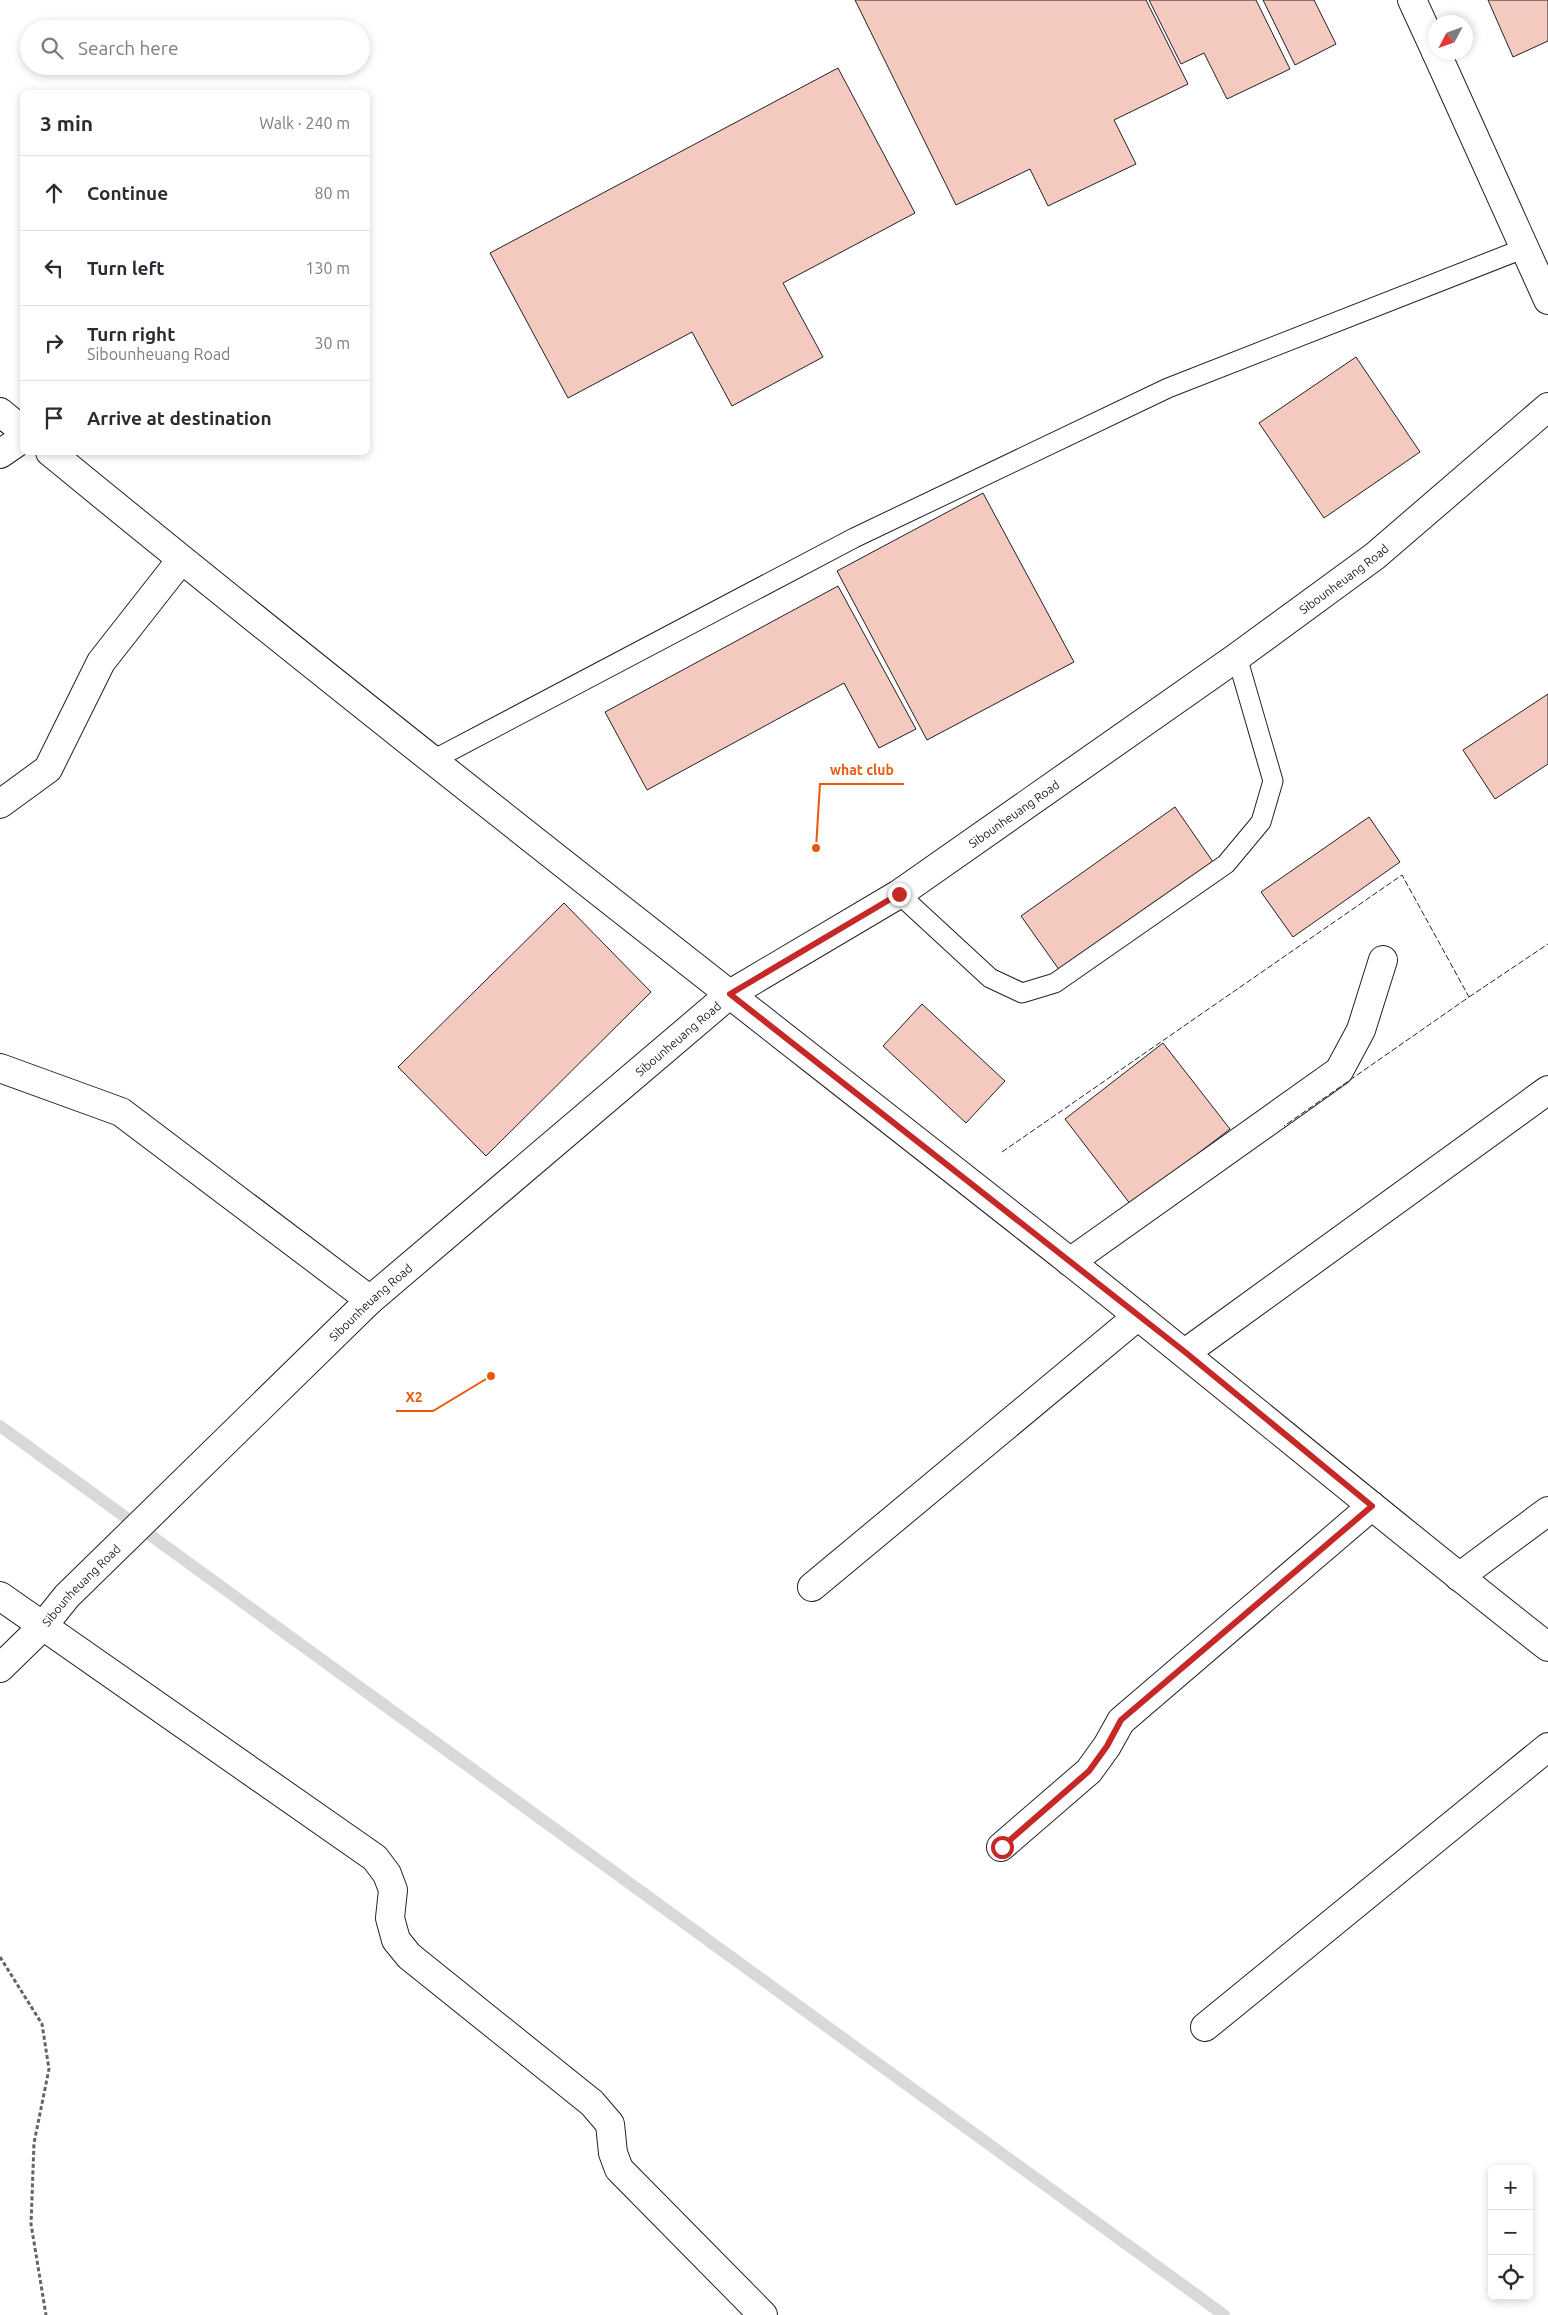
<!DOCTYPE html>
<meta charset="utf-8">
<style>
:root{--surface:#fff;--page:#f7f7f7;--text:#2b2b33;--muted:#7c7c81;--line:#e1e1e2}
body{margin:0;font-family:Ubuntu,sans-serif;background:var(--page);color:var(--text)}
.controls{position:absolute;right:15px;bottom:15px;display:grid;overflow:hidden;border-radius:8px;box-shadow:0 2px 8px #0003}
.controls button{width:45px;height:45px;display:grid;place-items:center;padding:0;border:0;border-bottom:1px solid var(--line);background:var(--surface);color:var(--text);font:25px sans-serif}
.compass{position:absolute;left:1428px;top:15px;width:45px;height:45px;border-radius:50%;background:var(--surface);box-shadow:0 2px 8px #0003;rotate:229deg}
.stop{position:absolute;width:15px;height:15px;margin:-11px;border:4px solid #c62828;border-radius:50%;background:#fff}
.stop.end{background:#c62828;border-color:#fff;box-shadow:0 1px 5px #0008}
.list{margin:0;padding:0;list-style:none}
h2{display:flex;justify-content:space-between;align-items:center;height:65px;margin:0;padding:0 20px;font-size:21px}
h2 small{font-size:16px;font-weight:400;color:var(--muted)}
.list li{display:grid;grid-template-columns:32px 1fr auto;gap:15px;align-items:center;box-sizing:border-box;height:75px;padding:0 20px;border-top:1px solid var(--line)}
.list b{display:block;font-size:19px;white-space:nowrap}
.list p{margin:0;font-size:16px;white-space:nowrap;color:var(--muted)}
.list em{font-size:16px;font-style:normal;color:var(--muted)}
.icon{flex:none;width:28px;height:28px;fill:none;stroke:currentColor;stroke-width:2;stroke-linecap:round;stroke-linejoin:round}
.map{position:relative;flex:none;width:1548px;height:2315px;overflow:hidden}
.search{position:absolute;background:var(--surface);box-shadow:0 2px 8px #0003;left:20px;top:20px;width:350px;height:55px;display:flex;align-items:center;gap:12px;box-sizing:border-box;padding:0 18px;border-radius:28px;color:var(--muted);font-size:19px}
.panel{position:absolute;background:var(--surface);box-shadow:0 2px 8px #0003;left:20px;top:90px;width:350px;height:365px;border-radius:8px}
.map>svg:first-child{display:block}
</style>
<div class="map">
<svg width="1548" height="2315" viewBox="0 0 1548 2315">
<rect width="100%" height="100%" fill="#fff"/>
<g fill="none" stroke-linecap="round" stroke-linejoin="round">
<polyline stroke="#d9d9d9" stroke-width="12" points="0,1426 1224,2315"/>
</g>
<g fill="#f3c9c0" stroke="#222">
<polygon points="855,0 1146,0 1188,84 1114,120 1136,164 1048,206 1030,169 956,205"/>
<polygon points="1149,0 1256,0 1290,69 1227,99 1204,53 1181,64"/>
<polygon points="1263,0 1314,0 1336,44 1295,65"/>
<polygon points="1488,0 1548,0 1548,41 1513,57"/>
<polygon points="838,68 915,213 783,283 823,357 732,406 692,332 568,398 490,253"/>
<polygon points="1356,357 1420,452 1324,518 1259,423"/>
<polygon points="983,493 1074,662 927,740 837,571"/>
<polygon points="838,586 916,729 879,748 844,683 647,790 605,712"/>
<polygon points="1548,694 1548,764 1495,799 1463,750"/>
<polygon points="1175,807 1213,862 1060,971 1021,916"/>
<polygon points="1369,817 1400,862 1293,937 1261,892"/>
<polygon points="564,903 651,992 486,1156 398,1067"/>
<polygon points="922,1004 1005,1081 966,1123 883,1046"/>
<polygon points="1163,1043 1230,1129 1131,1205 1065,1119"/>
</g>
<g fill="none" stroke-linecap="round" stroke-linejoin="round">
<g stroke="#222" stroke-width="21">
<g id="service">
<polyline points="433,760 854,538 1168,388 1525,248"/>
<polyline points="899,894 990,978 1022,993 1055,983 1226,864 1261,822 1273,781 1237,657"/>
</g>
</g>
<g stroke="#222" stroke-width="30">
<g id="minor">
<polyline points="0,454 22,439"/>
<polyline points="0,804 48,769 101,662 181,560"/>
<polyline points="0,1068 121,1112 370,1300"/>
<polyline points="1070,1262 1339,1071 1361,1030 1383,960"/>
<polyline points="1185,1353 1548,1090"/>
<polyline points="1459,1577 1548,1511"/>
<polyline points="812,1587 1138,1316"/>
<polyline points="0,1596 375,1858 387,1874 393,1890 390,1918 396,1940 409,1956 592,2103 610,2124 613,2153 619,2169 763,2315"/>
<polyline points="1001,1847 1089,1771 1107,1746 1121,1721 1372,1506"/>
<polyline points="1205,2027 1548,1747"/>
</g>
</g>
<g stroke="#222" stroke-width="30">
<g id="tertiary">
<polyline points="1412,0 1436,52"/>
<polyline points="1436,52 1548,300"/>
<polyline points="0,412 22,430"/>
<path d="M50 452C385 727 728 992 1068 1260 1229 1388 1386 1520 1548 1647"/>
<path id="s1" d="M0 1668 42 1627 67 1596 370 1300 730 994 899 894 1237 657 1375 556 1548 407"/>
</g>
</g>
<polyline stroke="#646464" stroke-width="3" stroke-dasharray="4 2.5" stroke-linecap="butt" points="0,1957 42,2024 49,2069 34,2143 31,2224 46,2315"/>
<use href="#service" stroke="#fff" stroke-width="19"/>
<use href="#minor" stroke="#fff" stroke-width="28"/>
<use href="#tertiary" stroke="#fff" stroke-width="28"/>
<g stroke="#222" stroke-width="1" stroke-dasharray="6 2.5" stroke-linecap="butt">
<polyline points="1469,997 1548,944"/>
<polyline points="1002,1152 1402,875 1469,997 1284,1126"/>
</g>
</g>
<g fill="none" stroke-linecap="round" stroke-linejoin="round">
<polyline stroke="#c62828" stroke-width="6" points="899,894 730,994 1185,1352 1372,1506 1121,1720 1107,1746 1089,1771 1002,1847"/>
</g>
<g text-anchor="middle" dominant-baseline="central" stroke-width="4" stroke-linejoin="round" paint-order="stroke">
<g font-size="12" fill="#222" stroke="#fff">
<text stroke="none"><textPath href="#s1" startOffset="1736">Sibounheuang Road</textPath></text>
<text stroke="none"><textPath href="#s1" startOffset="1331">Sibounheuang Road</textPath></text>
<text stroke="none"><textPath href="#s1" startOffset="926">Sibounheuang Road</textPath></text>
<text stroke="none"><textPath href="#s1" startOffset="521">Sibounheuang Road</textPath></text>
<text stroke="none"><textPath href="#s1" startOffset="116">Sibounheuang Road</textPath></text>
</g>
</g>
<path fill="none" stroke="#e8590c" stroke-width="2" d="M816 848L820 784H904M491 1376L433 1411H396"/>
<g fill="#e8590c" stroke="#fff" stroke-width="2">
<circle cx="816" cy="848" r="5"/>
<circle cx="491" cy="1376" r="5"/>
</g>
<g font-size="14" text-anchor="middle" font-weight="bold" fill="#e8590c" stroke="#fff" stroke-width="4" stroke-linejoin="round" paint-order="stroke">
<text x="862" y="775">what club</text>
<text x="414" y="1402">X2</text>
</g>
</svg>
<div class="controls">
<button>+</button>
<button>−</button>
<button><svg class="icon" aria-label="locate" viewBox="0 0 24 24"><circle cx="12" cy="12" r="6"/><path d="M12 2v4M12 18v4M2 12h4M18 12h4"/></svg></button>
</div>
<svg class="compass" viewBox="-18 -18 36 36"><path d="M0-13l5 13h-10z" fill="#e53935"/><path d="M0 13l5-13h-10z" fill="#7c7c81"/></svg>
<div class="stop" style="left:1002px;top:1847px"></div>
<div class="stop end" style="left:899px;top:894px"></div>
<div class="search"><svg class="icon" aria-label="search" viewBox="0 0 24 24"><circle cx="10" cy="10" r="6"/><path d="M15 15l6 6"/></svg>Search here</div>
<section class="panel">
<h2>3 min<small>Walk · 240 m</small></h2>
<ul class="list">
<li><svg class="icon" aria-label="ahead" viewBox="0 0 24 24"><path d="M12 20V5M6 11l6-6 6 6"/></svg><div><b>Continue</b></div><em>80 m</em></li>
<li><svg class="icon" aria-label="left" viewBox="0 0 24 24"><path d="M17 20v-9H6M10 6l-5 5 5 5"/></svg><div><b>Turn left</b></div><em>130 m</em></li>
<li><svg class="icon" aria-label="right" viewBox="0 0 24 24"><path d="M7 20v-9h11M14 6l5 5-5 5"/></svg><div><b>Turn right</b><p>Sibounheuang Road</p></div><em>30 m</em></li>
<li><svg class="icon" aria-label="arrive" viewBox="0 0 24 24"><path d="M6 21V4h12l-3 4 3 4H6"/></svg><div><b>Arrive at destination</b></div></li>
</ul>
</section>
</div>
